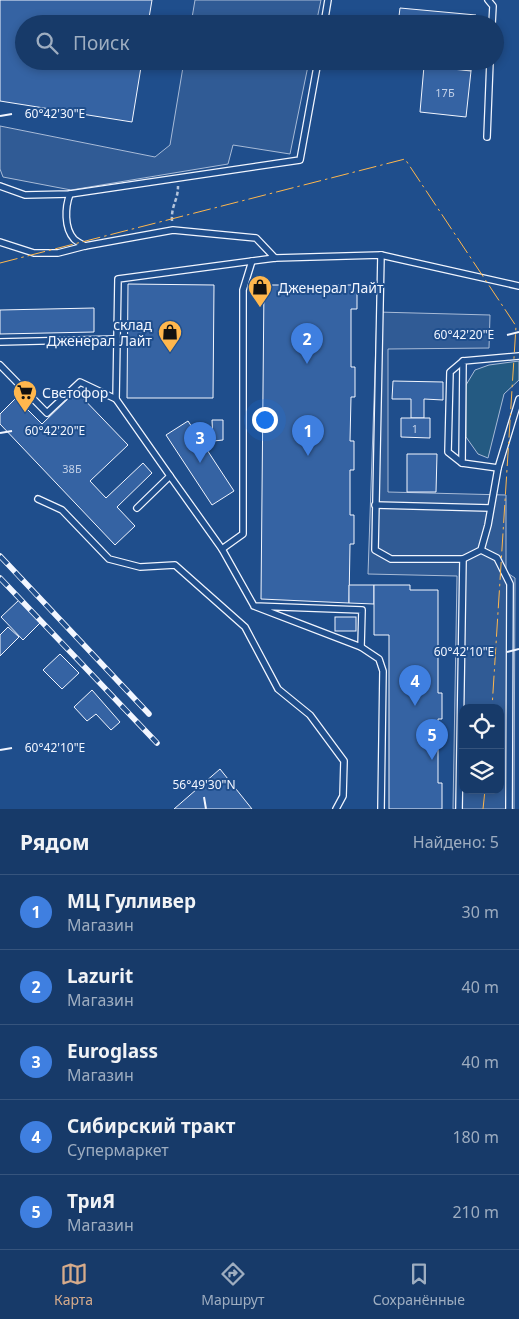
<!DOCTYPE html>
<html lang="ru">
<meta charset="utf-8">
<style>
:root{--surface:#173a69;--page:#20416f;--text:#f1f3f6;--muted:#9eadc0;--line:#36547d;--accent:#d6ab8b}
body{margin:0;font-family:"Noto Sans",sans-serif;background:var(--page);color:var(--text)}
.controls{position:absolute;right:15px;bottom:15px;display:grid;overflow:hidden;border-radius:10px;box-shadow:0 2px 8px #0003}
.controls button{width:45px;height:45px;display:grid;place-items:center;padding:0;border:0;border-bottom:1px solid var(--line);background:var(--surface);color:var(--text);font:25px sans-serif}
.you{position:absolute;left:264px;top:419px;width:18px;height:18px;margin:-12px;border:4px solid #fff;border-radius:50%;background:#1a73e8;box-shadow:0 0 0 8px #1a73e833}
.badge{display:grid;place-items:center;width:32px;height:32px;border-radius:50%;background:var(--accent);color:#fff;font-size:16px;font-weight:700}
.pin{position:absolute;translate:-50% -41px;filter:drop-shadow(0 1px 2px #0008)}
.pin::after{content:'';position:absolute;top:26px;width:18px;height:15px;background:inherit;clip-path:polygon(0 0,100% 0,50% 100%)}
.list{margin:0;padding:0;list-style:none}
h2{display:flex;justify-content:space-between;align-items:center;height:65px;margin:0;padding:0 20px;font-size:21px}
h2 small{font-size:16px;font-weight:400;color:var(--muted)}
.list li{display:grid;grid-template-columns:32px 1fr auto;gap:15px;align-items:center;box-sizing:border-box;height:75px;padding:0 20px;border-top:1px solid var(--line)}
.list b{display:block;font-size:19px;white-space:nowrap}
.list p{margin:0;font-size:16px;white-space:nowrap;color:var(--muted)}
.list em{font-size:16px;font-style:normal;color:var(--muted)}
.icon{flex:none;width:28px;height:28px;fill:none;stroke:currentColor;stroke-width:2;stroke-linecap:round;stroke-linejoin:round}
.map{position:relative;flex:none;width:519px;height:809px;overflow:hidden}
.search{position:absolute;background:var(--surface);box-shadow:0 2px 8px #0003;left:15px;right:15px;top:15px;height:55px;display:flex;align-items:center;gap:12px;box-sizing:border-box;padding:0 18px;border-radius:28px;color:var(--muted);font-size:19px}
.sheet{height:440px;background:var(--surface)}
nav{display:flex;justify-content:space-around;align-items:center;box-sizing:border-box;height:70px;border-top:1px solid var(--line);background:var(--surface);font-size:14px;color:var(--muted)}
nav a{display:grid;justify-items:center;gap:2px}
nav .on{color:var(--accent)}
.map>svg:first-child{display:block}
</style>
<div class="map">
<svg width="519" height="809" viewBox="0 0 519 809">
<rect width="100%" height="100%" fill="#1f4e8c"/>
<polygon fill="#245a82" stroke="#a8bbd7" points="519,361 519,380 504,394 488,458 478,454 466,437 466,385 475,370 489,365"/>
<g fill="#305b95" stroke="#a8bbd7" fill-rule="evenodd">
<polygon points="195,0 321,0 316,24 191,24"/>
<polygon points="184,61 309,61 290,154 233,145 228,164 71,190 3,177 0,169 0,126 155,157 170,145"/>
<path d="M377 312 490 315 489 348 388 349V492L506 495V572L515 578 514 809H453L457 576 368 574ZM463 708H500V790H463Z"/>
</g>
<g fill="#3563a3" stroke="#f2f6ff">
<polygon points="0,0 152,0 148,24 24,24 24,61 142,61 132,122 0,101"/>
<polygon points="400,8 476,15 475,24 398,24"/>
<polygon points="394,61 472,61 471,71 394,63"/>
<polygon points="424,66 471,71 466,117 420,112"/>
<polygon points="128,284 214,285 213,398 127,398"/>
<polygon points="264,285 357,285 357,309 351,309 351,367 355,367 355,397 351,397 350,441 354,441 354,470 350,470 350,515 354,515 354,544 350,544 349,603 261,599"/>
<polygon points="94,308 94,332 0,334 0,310"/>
<polygon points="393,381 443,382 443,400 424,399 424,418 411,418 411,399 392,399"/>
<polygon points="76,391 128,445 90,481 106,498 143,463 152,473 117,507 135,526 115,545 0,424 0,414 16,398 42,424"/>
<polygon points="401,418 430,418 430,438 401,437"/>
<polygon points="212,420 223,420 223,440 213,441"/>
<polygon points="188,421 234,491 212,505 166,435"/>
<polygon points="407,454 437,454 436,492 407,492"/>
<polygon points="349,585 374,585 374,604 349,603"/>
<polygon points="374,585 410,585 410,590 438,590 438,693 442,693 442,719 438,719 438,783 442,783 442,809 389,809 389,635 374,635"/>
<polygon points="19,600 41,622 23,640 1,617"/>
<rect x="335" y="617" width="21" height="14"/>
<polygon points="8,627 19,637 0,656 0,635"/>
<polygon points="60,654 79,673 62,689 43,670"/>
<polygon points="92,690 120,722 111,730 96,714 87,721 74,707"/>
<polygon points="220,769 252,809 174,809"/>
</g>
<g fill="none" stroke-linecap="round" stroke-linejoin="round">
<g stroke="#f2f6ff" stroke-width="8">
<g id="service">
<polyline points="488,0 493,6 492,24"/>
<polyline points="324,24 328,0"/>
<polyline points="487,137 490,61"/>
<polyline points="0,186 25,195 70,194 300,160 318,61"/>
<path d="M70 194C65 207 64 228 74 239 77 242 82 244 85 246"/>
<polyline points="0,242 34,253 58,253 85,246 173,230 256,238 275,258"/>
<polyline points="381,255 375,550 391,559 463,559 481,550 488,525 498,468 519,399"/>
<polyline points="0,342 117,339"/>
<polyline points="0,365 47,413 80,382 116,399"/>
<polyline points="462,463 448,452 450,372 463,361"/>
<polyline points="498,468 462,463 463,361 519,356"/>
<polyline points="170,476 116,399 118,279 275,258 381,255 519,286"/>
<polyline points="38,499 62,510 109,559 140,567 175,565 245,627 278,689 310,715 344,761 343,796 336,809"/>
<polyline points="375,505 490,508"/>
<polyline points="137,508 170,476 222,549 254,606 361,647 362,610 254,606"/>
<polyline points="222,549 243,534 243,290 252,261"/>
<polyline points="481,550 497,558 510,584 509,809"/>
<polyline points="361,647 379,659 383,671 381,809"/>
<polyline points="459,809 463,559"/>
</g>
</g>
<path stroke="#b3c4dc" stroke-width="2.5" stroke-dasharray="4 2.5" stroke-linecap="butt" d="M172 221C171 205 178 201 178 186"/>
<use href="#service" stroke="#1f4e8c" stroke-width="5.5"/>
<g stroke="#f2f6ff" stroke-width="5.5">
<g id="rail">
<polyline points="0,556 149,714"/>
<polyline points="0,578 157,743"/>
</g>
</g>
<use href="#rail" stroke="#1f4e8c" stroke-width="4" stroke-dasharray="11" stroke-linecap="butt"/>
<g stroke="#ffb74d" stroke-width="1" stroke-dasharray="18 4 2.5 4" stroke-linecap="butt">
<polyline points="0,263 405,159 516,326 492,708"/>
<polyline points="483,809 485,790"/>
</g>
</g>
<path fill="none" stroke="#f2f6ff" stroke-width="2" d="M0 116 12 114M507 335 519 332M0 433 12 431M507 652 519 649M0 750 12 748M204 797 206 809"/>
<defs>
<g id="shop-pin" transform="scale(1.25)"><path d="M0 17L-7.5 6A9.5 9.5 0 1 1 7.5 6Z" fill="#ffb74d" stroke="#1f4e8c"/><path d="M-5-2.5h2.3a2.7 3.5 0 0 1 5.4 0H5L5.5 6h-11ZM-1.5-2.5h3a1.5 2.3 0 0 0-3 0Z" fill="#111"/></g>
<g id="supermarket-pin" transform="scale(1.25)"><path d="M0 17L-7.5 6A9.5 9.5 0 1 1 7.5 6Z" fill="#ffb74d" stroke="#1f4e8c"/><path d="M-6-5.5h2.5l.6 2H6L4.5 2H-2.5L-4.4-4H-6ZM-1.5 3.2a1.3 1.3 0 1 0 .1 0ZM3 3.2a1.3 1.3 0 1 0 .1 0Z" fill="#111"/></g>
</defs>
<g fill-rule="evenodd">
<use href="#shop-pin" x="260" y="287"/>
<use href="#shop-pin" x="170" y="332"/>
<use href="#supermarket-pin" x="25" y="392"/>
</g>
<g text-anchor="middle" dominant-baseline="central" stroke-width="4" stroke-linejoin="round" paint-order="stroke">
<g font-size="11" fill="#c3d1e8">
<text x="445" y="92">17Б</text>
<text x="415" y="428">1</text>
<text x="72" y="468">38Б</text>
</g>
<g font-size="14" fill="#f2f6ff" stroke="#1f4e8c" text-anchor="start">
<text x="278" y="287">Дженерал Лайт</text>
<text x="152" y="324" text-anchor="end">склад<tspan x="152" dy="16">Дженерал Лайт</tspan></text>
<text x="42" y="392">Светофор</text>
</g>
</g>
<g font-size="12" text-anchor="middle" fill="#f2f6ff" stroke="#1f4e8c" stroke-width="4" stroke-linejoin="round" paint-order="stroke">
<text x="55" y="118">60°42'30"E</text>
<text x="464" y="339">60°42'20"E</text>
<text x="55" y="435">60°42'20"E</text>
<text x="464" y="656">60°42'10"E</text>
<text x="55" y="752">60°42'10"E</text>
<text x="204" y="789">56°49'30"N</text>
</g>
</svg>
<div class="controls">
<button><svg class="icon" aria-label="locate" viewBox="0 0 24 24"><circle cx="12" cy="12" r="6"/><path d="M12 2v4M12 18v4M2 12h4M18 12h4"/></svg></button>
<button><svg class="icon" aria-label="layers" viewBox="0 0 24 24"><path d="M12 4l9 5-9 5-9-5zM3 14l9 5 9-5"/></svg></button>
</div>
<div class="you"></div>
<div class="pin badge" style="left:308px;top:456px;background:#3f7fe0">1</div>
<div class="pin badge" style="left:307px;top:364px;background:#3f7fe0">2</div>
<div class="pin badge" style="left:200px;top:463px;background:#3f7fe0">3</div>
<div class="pin badge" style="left:415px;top:706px;background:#3f7fe0">4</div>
<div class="pin badge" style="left:432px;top:760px;background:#3f7fe0">5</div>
<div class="search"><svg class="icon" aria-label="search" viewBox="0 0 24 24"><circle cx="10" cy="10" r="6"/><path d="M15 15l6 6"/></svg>Поиск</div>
</div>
<section class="sheet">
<h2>Рядом<small>Найдено: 5</small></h2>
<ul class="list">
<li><span class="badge" style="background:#3f7fe0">1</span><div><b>МЦ Гулливер</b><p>Магазин</p></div><em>30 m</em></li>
<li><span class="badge" style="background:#3f7fe0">2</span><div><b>Lazurit</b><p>Магазин</p></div><em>40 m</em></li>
<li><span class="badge" style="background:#3f7fe0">3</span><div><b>Euroglass</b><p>Магазин</p></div><em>40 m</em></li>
<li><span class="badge" style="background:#3f7fe0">4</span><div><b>Сибирский тракт</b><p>Супермаркет</p></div><em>180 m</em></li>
<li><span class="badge" style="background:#3f7fe0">5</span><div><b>ТриЯ</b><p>Магазин</p></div><em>210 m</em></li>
</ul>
</section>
<nav>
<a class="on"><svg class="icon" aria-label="map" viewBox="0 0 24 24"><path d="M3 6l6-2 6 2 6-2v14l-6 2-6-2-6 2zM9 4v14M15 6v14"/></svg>Карта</a>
<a><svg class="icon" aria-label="directions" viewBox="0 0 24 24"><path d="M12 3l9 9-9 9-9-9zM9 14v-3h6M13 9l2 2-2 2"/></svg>Маршрут</a>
<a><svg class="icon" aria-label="saved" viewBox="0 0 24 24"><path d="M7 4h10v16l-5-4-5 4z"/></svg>Сохранённые</a>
</nav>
